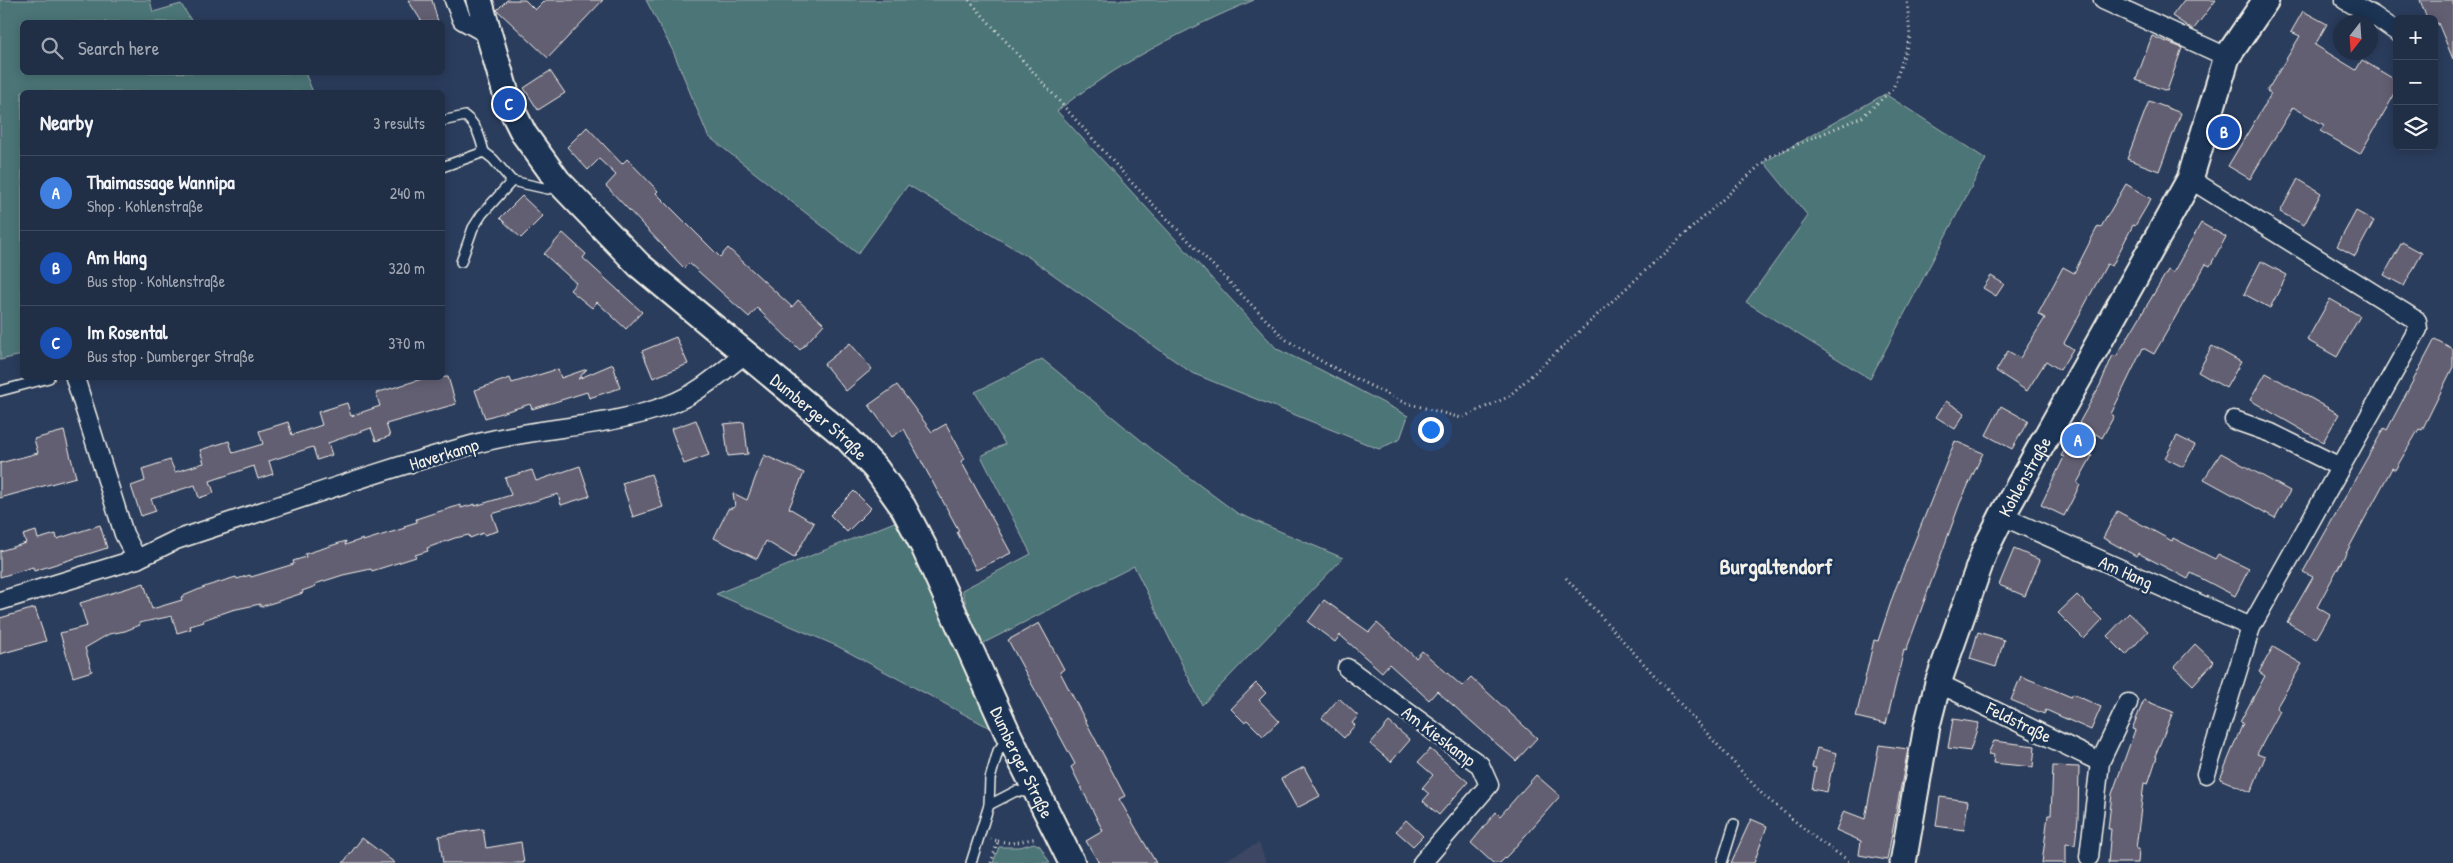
<!DOCTYPE html>
<meta charset="utf-8">
<style>
:root{--surface:#202e46;--page:#28364d;--text:#f1f3f6;--muted:#a2a8b3;--line:#3d4a5f;--accent:#e797bd}
body{margin:0;font-family:"Patrick Hand",sans-serif;background:var(--page);color:var(--text)}
.controls{position:absolute;right:15px;top:15px;display:grid;overflow:hidden;border-radius:8px;box-shadow:0 2px 12px #0003}
.controls button{width:45px;height:45px;display:grid;place-items:center;padding:0;border:0;border-bottom:1px solid var(--line);background:var(--surface);color:var(--text);font:25px sans-serif}
.compass{position:absolute;left:2333px;top:15px;width:45px;height:45px;border-radius:50%;background:var(--surface);box-shadow:0 2px 12px #0003;rotate:197deg}
.you{position:absolute;left:1430px;top:429px;width:18px;height:18px;margin:-12px;border:4px solid #fff;border-radius:50%;background:#1a73e8;box-shadow:0 0 0 8px #1a73e833}
.badge{display:grid;place-items:center;width:32px;height:32px;border-radius:50%;background:var(--accent);color:#fff;font-size:16px;font-weight:700}
.pin{position:absolute;translate:-50% -50%;border:2px solid #fff;box-shadow:0 1px 5px #0006}
.list{margin:0;padding:0;list-style:none}
h2{display:flex;justify-content:space-between;align-items:center;height:65px;margin:0;padding:0 20px;font-size:21px}
h2 small{font-size:16px;font-weight:400;color:var(--muted)}
.list li{display:grid;grid-template-columns:32px 1fr auto;gap:15px;align-items:center;box-sizing:border-box;height:75px;padding:0 20px;border-top:1px solid var(--line)}
.list b{display:block;font-size:19px;white-space:nowrap}
.list p{margin:0;font-size:16px;white-space:nowrap;color:var(--muted)}
.list em{font-size:16px;font-style:normal;color:var(--muted)}
.icon{flex:none;width:28px;height:28px;fill:none;stroke:currentColor;stroke-width:2;stroke-linecap:round;stroke-linejoin:round}
.map{position:relative;flex:none;width:2453px;height:863px;overflow:hidden}
.search{position:absolute;background:var(--surface);box-shadow:0 2px 12px #0003;left:20px;top:20px;width:425px;height:55px;display:flex;align-items:center;gap:12px;box-sizing:border-box;padding:0 18px;border-radius:8px;color:var(--muted);font-size:19px}
.panel{position:absolute;background:var(--surface);box-shadow:0 2px 12px #0003;left:20px;top:90px;width:425px;height:290px;border-radius:8px}
.map>svg:first-child{display:block}
</style>
<div class="map">
<svg width="2453" height="863" viewBox="0 0 2453 863">
<rect width="100%" height="100%" fill="#2b3d5d"/>
<filter id="ink" filterUnits="userSpaceOnUse"><feTurbulence type="fractalNoise" baseFrequency=".02" numOctaves="2"/><feDisplacementMap in="SourceGraphic" scale="10" xChannelSelector="R" yChannelSelector="G"/><feConvolveMatrix kernelMatrix="1 2 1 2 8 2 1 2 1" color-interpolation-filters="sRGB"/></filter>
<g filter="url(#ink)">
<polygon fill="#3c4764" points="1259,843 1266,863 1219,863"/>
<g fill="#4c7477" stroke="#a0b2b0">
<polygon points="0,0 150,0 153,12 181,4 192,22 22,22 22,72 305,73 313,92 22,92 22,355 0,360"/>
<path d="M646 0H1254C1185 29 1115 65 1057 111L1277 349 1321 370 1408 416 1400 439 1379 449 1192 373 1030 258 908 185 858 254 708 136 673 51Z"/>
<polygon points="1885,94 1986,159 1870,379 1746,302 1808,216 1764,162"/>
<polygon points="1042,359 1159,455 1237,513 1343,558 1202,705 1134,566 978,646 962,590 1031,554 981,456 1005,444 975,392"/>
<polygon points="897,521 937,598 991,721 990,728 837,646 716,594"/>
<polygon points="1034,843 1040,846 1050,863 993,863 999,847 1020,847"/>
</g>
<g fill="#635e73" stroke="#f4f1e8">
<polygon points="408,0 432,0 438,22 422,22"/>
<polygon points="507,0 525,0 535,10 545,0 603,0 548,58 497,10"/>
<polygon points="2184,0 2216,0 2193,30 2172,16"/>
<polygon points="2420,0 2453,0 2453,59 2438,23 2434,24 2434,19 2427,19"/>
<polygon points="2303,11 2327,24 2315,45 2356,70 2362,60 2397,81 2397,90 2360,154 2320,131 2324,125 2293,107 2250,179 2228,166 2271,94 2267,91 2300,36 2291,32"/>
<polygon points="2152,36 2182,48 2167,91 2136,80"/>
<polygon points="550,71 565,93 538,110 524,88"/>
<polygon points="2149,101 2181,113 2159,171 2127,159"/>
<polygon points="587,127 622,164 627,159 658,191 656,193 720,257 728,248 792,307 798,300 824,324 800,350 757,308 749,317 689,263 684,268 606,186 616,175 599,159 588,170 567,147"/>
<polygon points="2298,179 2321,193 2304,225 2280,212"/>
<polygon points="2126,184 2151,199 2135,226 2133,225 2112,266 2107,264 2064,343 2073,349 2060,370 2046,361 2027,391 1996,371 2008,351 2020,358 2045,318 2038,314 2063,267 2074,273 2098,226 2101,227"/>
<polygon points="522,196 543,216 521,238 500,218"/>
<polygon points="2356,211 2374,221 2355,256 2337,246"/>
<polygon points="2201,223 2226,237 2210,266 2206,264 2154,354 2143,348 2111,414 2114,416 2102,438 2079,423 2100,385 2113,355 2116,357 2168,270 2173,273"/>
<polygon points="563,233 586,254 583,258 642,312 626,329 597,302 592,308 570,290 576,283 544,254"/>
<polygon points="2402,242 2422,253 2404,286 2384,275"/>
<polygon points="2261,261 2287,275 2270,308 2244,294"/>
<polygon points="1991,276 2004,284 1996,296 1983,288"/>
<polygon points="2330,299 2360,316 2337,357 2307,340"/>
<polygon points="676,337 688,364 653,378 642,351"/>
<polygon points="2435,339 2453,349 2453,367 2422,430 2419,429 2395,470 2392,468 2317,607 2330,615 2316,639 2287,622 2313,577 2303,572 2384,428 2387,430"/>
<polygon points="850,343 872,369 846,391 824,364"/>
<polygon points="2212,346 2241,362 2226,388 2198,372"/>
<polygon points="613,364 620,388 589,398 587,392 532,409 530,404 485,418 475,390 510,378 512,383 558,369 561,378 587,369 578,379"/>
<polygon points="2266,373 2339,414 2323,442 2250,400"/>
<polygon points="448,377 456,404 386,424 390,436 376,441 371,428 328,443 332,455 317,460 313,447 269,461 273,474 258,479 254,466 210,481 214,493 199,498 195,485 151,499 156,511 141,516 131,486 145,481 142,469 170,460 175,472 204,463 200,450 229,441 233,453 263,444 259,431 288,422 292,435 322,425 318,412 347,403 351,416 380,406 376,393 425,378"/>
<polygon points="897,385 932,432 946,424 965,459 961,461 1011,553 976,570 957,532 959,531 904,429 892,437 869,405"/>
<polygon points="1946,401 1965,413 1955,429 1936,417"/>
<polygon points="2001,406 2028,421 2012,449 1986,435"/>
<polygon points="696,420 709,455 684,464 671,429"/>
<polygon points="744,422 748,454 728,456 724,424"/>
<polygon points="64,431 76,477 0,498 0,463 38,453 34,439"/>
<polygon points="2177,436 2195,445 2183,467 2165,458"/>
<polygon points="1955,441 1983,453 1960,503 1906,651 1904,650 1886,724 1856,717 1874,640 1878,641 1895,590"/>
<polygon points="2068,443 2092,456 2077,483 2080,485 2064,516 2041,505 2064,457 2061,456"/>
<polygon points="2221,453 2290,491 2275,518 2204,479"/>
<polygon points="764,455 804,473 789,508 814,523 794,558 766,541 757,559 714,538 728,509 735,507 733,493 747,500"/>
<polygon points="580,466 590,496 561,505 558,494 492,514 498,531 484,535 483,533 470,538 469,535 455,538 427,548 428,551 415,555 416,557 372,571 371,569 343,575 315,584 316,586 302,591 303,593 260,607 260,604 232,610 203,620 204,622 190,626 191,629 177,633 172,616 139,623 140,625 125,631 109,634 85,648 92,671 73,677 60,633 87,626 80,603 144,583 152,609 182,600 181,597 207,586 236,577 237,579 250,575 251,577 294,564 293,561 306,557 305,554 346,541 345,545 363,539 363,541 405,528 404,526 417,522 416,519 431,514 461,505 461,508 475,504 475,506 511,495 505,478 532,470 536,481"/>
<polygon points="651,474 663,507 633,517 622,483"/>
<polygon points="854,491 871,508 847,532 830,515"/>
<polygon points="2117,511 2172,541 2173,538 2215,559 2218,554 2249,569 2235,596 2191,573 2188,579 2138,553 2136,556 2103,538"/>
<polygon points="100,525 107,548 34,571 33,567 0,577 0,551 26,543 23,535 36,531 38,539 56,534 57,539"/>
<polygon points="2014,549 2040,560 2025,596 1999,585"/>
<polygon points="2077,595 2102,620 2084,639 2058,613"/>
<polygon points="1324,600 1369,632 1377,623 1416,658 1422,651 1462,686 1471,677 1537,738 1516,761 1437,691 1429,700 1389,664 1382,672 1340,635 1335,642 1308,622"/>
<polygon points="35,608 46,641 0,654 0,618"/>
<polygon points="2129,613 2148,631 2126,655 2107,636"/>
<polygon points="1039,623 1064,669 1060,672 1125,796 1119,799 1156,863 1099,863 1086,841 1103,831 1071,767 1075,764 1008,640"/>
<polygon points="1978,632 2004,640 1996,667 1970,659"/>
<polygon points="2195,644 2214,662 2193,685 2174,667"/>
<polygon points="2273,647 2302,664 2276,708 2280,711 2257,754 2265,757 2251,792 2220,779 2243,723 2240,722 2265,676 2259,672"/>
<polygon points="2021,676 2071,697 2073,694 2101,707 2091,730 2046,710 2044,714 2011,700"/>
<polygon points="1256,683 1266,693 1259,700 1279,721 1263,736 1247,720 1244,722 1231,709"/>
<polygon points="1339,698 1358,716 1352,723 1355,725 1344,738 1322,718"/>
<polygon points="2144,700 2173,712 2155,756 2157,757 2148,784 2144,783 2136,849 2139,849 2138,863 2108,863 2111,829 2108,829 2112,794 2135,730 2132,729"/>
<polygon points="1953,719 1979,723 1970,751 1948,748"/>
<polygon points="1389,722 1410,740 1391,762 1370,744"/>
<polygon points="1994,741 2035,746 2033,767 1993,763 1994,755 1988,754"/>
<polygon points="1879,745 1908,749 1887,860 1859,855 1861,841 1836,830 1844,811 1865,819"/>
<polygon points="1817,748 1837,753 1832,772 1831,772 1827,792 1812,789 1816,768 1812,767"/>
<polygon points="1430,749 1468,782 1439,815 1423,801 1429,794 1422,788 1433,775 1418,762"/>
<polygon points="2053,766 2079,767 2078,818 2075,845 2066,844 2066,863 2042,863 2048,815 2051,815"/>
<polygon points="1304,767 1320,796 1297,808 1281,779"/>
<polygon points="1536,775 1560,796 1510,853 1500,863 1493,863 1471,843 1496,812 1500,816"/>
<polygon points="1940,797 1968,801 1964,830 1936,826"/>
<polygon points="1751,819 1767,826 1754,863 1731,863"/>
<polygon points="1406,820 1423,836 1413,846 1396,831"/>
<polygon points="483,829 486,848 521,842 524,863 443,863 439,836"/>
<polygon points="362,838 395,863 343,863"/>
</g>
<g fill="none" stroke-linecap="round" stroke-linejoin="round">
<g stroke="#f4f1e8" stroke-width="12">
<g id="lane">
<path d="M442 121 465 116C477 125 480 137 484 152"/>
<polyline points="442,167 484,152 493,159 512,181"/>
<polyline points="461,262 473,228 482,214 512,181 548,189 557,183"/>
<polyline points="0,391 49,378"/>
<polyline points="989,805 1016,791 1035,793"/>
<polyline points="971,863 989,805 990,779 998,751 1008,738"/>
<polyline points="1722,863 1734,824"/>
</g>
</g>
<g stroke="#f4f1e8" stroke-width="21">
<g id="street">
<polyline points="454,0 462,20 489,35"/>
<polyline points="2103,0 2227,57"/>
<polyline points="2345,0 2374,16 2397,32"/>
<polyline points="2190,179 2408,315 2417,321 2418,329 2251,627 2206,774"/>
<polyline points="75,378 124,534 137,559"/>
<polyline points="2234,420 2271,433 2340,467"/>
<polyline points="2002,516 2251,627"/>
<path d="M0 601 137 559 176 540C277 507 377 471 479 443 541 426 608 428 668 405 698 394 722 372 746 353"/>
<polyline points="1347,668 1480,765 1489,785 1422,863"/>
<polyline points="1938,683 2100,762"/>
<polyline points="2089,857 2100,762 2128,703"/>
</g>
</g>
<g stroke="#f4f1e8" stroke-width="29">
<g id="secondary">
<path id="s1" d="M479 0 509 104 524 134 558 181 639 265 847 438 876 469 903 507 924 547 1009 736 1072 863"/>
<path id="s2" d="M1903 863 1927 726 1938 683 1985 550 2002 516 2190 179 2227 57 2266 0"/>
</g>
</g>
<g stroke="#f4f1e8" stroke-width="3" stroke-dasharray="1 4" stroke-linecap="butt">
<polyline points="969,0 1133,184 1285,339 1328,365 1403,402 1461,418 1508,397 1770,156 1862,117 1893,89 1910,37 1907,0"/>
<polyline points="1566,578 1763,795 1818,840 1852,863"/>
<polyline points="998,841 1012,843 1037,838"/>
<polyline points="991,863 998,841 991,839"/>
</g>
<use href="#lane" stroke="#1d3557" stroke-width="9"/>
<use href="#street" stroke="#1d3557" stroke-width="18"/>
<use href="#secondary" stroke="#1d3557" stroke-width="25"/>
</g>
</g>
<g text-anchor="middle" dominant-baseline="central" stroke-width="5" stroke-linejoin="round" paint-order="stroke">
<g font-size="18" fill="#f4f1e8" stroke="#1d3557">
<text stroke="none"><textPath href="#s1" startOffset="552">Dumberger Straße</textPath></text>
<text transform="translate(444 454) rotate(-17)">Haverkamp</text>
<text stroke="none"><textPath href="#s2" startOffset="408">Kohlenstraße</textPath></text>
<text transform="translate(2126 572) rotate(24)">Am Hang</text>
<text transform="translate(2019 722) rotate(26)">Feldstraße</text>
<text transform="translate(1439 736) rotate(37)">Am Kieskamp</text>
<text stroke="none"><textPath href="#s1" startOffset="958">Dumberger Straße</textPath></text>
</g>
<g font-size="22" font-weight="bold" fill="#f4f1e8" stroke="#1d3557">
<text x="1776" y="566">Burgaltendorf</text>
</g>
</g>
</svg>
<div class="controls">
<button>+</button>
<button>−</button>
<button><svg class="icon" aria-label="layers" viewBox="0 0 24 24"><path d="M12 4l9 5-9 5-9-5zM3 14l9 5 9-5"/></svg></button>
</div>
<svg class="compass" viewBox="-18 -18 36 36"><path d="M0-13l5 13h-10z" fill="#e53935"/><path d="M0 13l5-13h-10z" fill="#a2a8b3"/></svg>
<div class="you"></div>
<div class="pin badge" style="left:2078px;top:440px;background:#3f7fe0">A</div>
<div class="pin badge" style="left:2224px;top:132px;background:#1a4fb4">B</div>
<div class="pin badge" style="left:509px;top:104px;background:#1a4fb4">C</div>
<div class="search"><svg class="icon" aria-label="search" viewBox="0 0 24 24"><circle cx="10" cy="10" r="6"/><path d="M15 15l6 6"/></svg>Search here</div>
<section class="panel">
<h2>Nearby<small>3 results</small></h2>
<ul class="list">
<li><span class="badge" style="background:#3f7fe0">A</span><div><b>Thaimassage Wannipa</b><p>Shop · Kohlenstraße</p></div><em>240 m</em></li>
<li><span class="badge" style="background:#1a4fb4">B</span><div><b>Am Hang</b><p>Bus stop · Kohlenstraße</p></div><em>320 m</em></li>
<li><span class="badge" style="background:#1a4fb4">C</span><div><b>Im Rosental</b><p>Bus stop · Dumberger Straße</p></div><em>370 m</em></li>
</ul>
</section>
</div>
